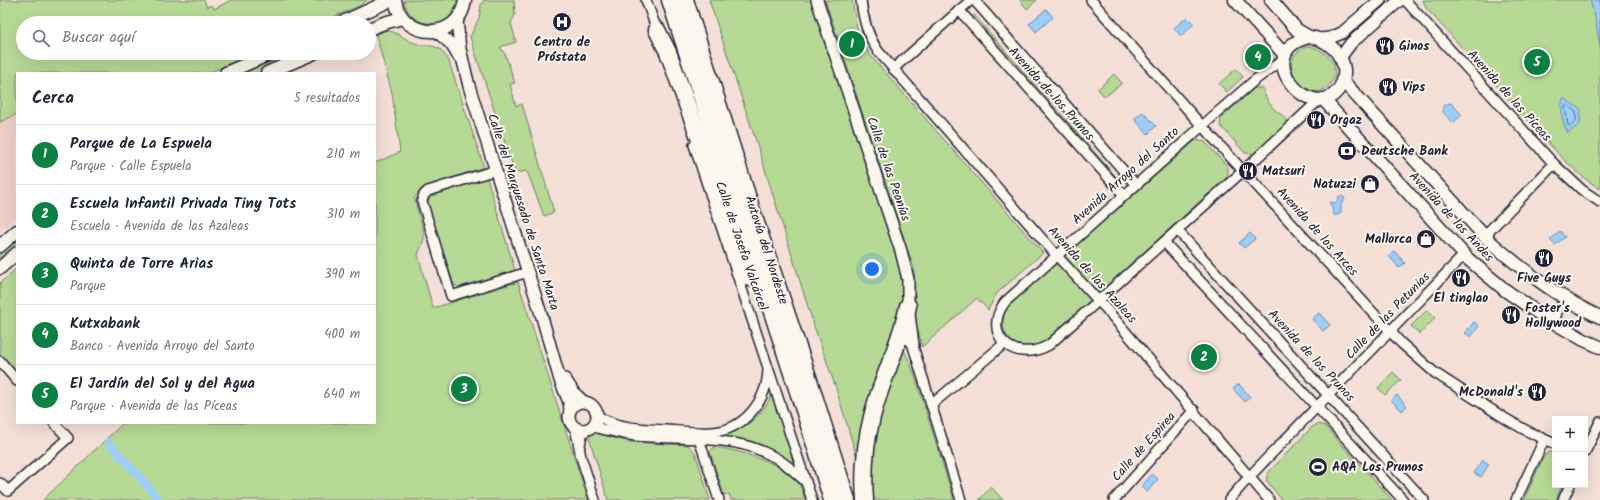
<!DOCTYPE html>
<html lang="es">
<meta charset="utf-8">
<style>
:root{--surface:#fff;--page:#f2f2f3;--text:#1f2937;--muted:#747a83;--line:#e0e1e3;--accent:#0b8043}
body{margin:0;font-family:Kalam,sans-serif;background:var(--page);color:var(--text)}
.controls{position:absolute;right:12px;bottom:12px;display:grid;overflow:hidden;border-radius:0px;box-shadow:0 4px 16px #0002}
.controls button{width:36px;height:36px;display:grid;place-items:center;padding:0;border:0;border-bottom:1px solid var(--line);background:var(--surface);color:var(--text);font:20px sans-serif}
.you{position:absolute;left:872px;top:269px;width:14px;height:14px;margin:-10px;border:3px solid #fff;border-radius:50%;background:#1a73e8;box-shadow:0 0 0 6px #1a73e833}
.badge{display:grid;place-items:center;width:26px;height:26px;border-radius:50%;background:var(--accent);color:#fff;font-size:13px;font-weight:700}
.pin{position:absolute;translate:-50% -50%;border:2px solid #fff;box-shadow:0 1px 4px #0006}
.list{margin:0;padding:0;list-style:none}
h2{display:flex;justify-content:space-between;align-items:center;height:52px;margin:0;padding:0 16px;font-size:17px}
h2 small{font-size:13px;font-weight:400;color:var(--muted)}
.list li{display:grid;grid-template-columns:26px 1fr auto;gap:12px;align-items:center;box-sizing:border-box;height:60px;padding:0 16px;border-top:1px solid var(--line)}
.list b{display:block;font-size:15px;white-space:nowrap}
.list p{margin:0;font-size:13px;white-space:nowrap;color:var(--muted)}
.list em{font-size:13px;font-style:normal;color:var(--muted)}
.icon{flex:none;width:22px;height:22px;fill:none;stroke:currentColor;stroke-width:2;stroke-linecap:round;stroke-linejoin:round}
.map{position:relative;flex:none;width:1600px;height:500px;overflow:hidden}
.search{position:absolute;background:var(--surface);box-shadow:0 4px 16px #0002;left:16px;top:16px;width:360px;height:44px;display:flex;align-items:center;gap:10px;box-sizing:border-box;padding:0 14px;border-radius:22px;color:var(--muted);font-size:15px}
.panel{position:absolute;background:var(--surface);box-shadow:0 4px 16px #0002;left:16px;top:72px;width:360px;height:352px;border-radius:0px}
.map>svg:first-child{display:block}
</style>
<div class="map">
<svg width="1600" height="500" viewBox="0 0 1600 500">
<rect width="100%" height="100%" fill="#f4e0d7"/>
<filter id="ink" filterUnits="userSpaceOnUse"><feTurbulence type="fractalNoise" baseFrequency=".025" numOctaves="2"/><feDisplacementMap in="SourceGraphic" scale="8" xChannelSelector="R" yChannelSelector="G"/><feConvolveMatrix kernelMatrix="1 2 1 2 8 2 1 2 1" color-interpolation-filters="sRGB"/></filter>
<g filter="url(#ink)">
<polygon fill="#efd0c8" points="17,114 17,216 0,231 0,122"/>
<g fill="#b6da95" stroke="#6c7e68">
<polygon points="0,0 204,0 207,7 211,5 214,9 231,0 367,0 361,5 320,23 23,23 23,53 253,53 209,73 17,73 17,114 0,122"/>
<path d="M404 0H457V1C455 7 453 13 448 18 431 31 407 20 404 0Z"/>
<polygon points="484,0 514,0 515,15 511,23 516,42 500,47 505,54 515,83 510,84 516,106 522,104 554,212 544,216 527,171 515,173 470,37 479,18 481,5"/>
<polygon points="709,0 813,0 888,228 899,267 904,297 902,345 914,373 954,500 870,500 835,385 814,326 758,147"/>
<polygon points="825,0 852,0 858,33 870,55 1043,253 997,293 988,310 977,298 922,347 916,323 914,269"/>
<polygon points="1020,0 1037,0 1027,9"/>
<polygon points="1423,0 1600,0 1600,189 1584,178 1564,160 1426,8"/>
<polygon points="974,15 1119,180 1117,182 971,18"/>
<path d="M386 30C398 32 406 41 418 44 425 46 433 45 440 49 443 51 445 56 448 59L484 167 422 188 414 198 424 232V239L418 255 433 308 518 282 588 500H43L123 423H375V163L400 152 392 93 376 35Z"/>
<path d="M1309 46C1325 49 1344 67 1330 84 1310 111 1268 58 1309 46Z"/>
<polygon points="280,53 302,53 257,73 235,73"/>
<polygon points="1236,69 1243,77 1227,92 1219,84"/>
<polygon points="1114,74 1122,83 1105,97 1098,89"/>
<path d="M1255 88H1263C1266 103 1274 110 1286 118L1285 125 1253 154 1245 153 1220 125 1221 118Z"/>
<path d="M1196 140 1205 142 1228 167V176L1043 343C1015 355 993 333 1008 306Z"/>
<polygon points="487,178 515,270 459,287 454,285 428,205 428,200 431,196"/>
<polygon points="17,237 17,248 0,263 0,252"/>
<polygon points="17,268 17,376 0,356 0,283"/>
<polygon points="1427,310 1435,318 1420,334 1411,326"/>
<polygon points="1393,372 1401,380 1385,395 1378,388"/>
<path d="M774 391 798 468 776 453 713 437C746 429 759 421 774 391Z"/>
<polygon points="1318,424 1325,426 1392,500 1282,500 1266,480 1268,473 1312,427"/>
<polygon points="595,433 630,442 688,445 695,452 710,500 608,500 589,437"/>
<path d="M714 447C737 450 780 462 796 480 801 486 803 493 805 500H731L729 494 724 495 710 452Z"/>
<polygon points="1550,452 1555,452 1555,485 1562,485 1556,500 1524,500 1544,456"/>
<polygon points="991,487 1003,500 979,500"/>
</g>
<g fill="#9ccef9" stroke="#6b89ad">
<polygon points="1590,0 1600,0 1600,46 1595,17"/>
<polygon points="1046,9 1053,17 1036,32 1029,24"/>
<polygon points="1187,17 1194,24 1181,36 1174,28"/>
<path d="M1563 98 1581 109 1580 118 1581 123 1568 133C1562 122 1560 110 1563 98Z"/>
<polygon points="1451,103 1462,115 1453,123 1442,111 1444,105"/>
<polygon points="1143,112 1156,126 1148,134 1134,119"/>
<polygon points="1339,196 1342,196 1345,198 1341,205 1341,213 1335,216 1333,213 1332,207 1330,204 1330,202 1336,203"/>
<polygon points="1560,231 1565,237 1555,245 1550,240"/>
<polygon points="1250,233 1255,239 1244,248 1239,243"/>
<polygon points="1394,251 1405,263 1399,268 1389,256"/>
<polygon points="1319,313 1330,325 1323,331 1312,319"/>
<polygon points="1474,322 1479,326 1471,337 1465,333"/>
<polygon points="1239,384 1250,397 1245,402 1233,389"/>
<polygon points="1397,395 1407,406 1402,411 1391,400"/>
<polygon points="1483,460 1489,464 1481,477 1474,473"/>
<polygon points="1152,474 1158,479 1147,492 1141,487"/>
</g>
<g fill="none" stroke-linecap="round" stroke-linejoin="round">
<polygon stroke="#536787" stroke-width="1" points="1567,105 1576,112 1576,122 1570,126 1568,125 1565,107"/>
<polyline stroke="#9ccef9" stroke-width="8" points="108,442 146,484 158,500"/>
<g stroke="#22223b" stroke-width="12">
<g id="minor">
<polyline points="646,0 658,33"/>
<path d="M861 0C863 19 867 35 878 51L1057 256 1107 310 1269 500"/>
<polyline points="974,0 1136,185"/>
<polyline points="1091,0 1202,126 1401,343 1435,373 1506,419 1529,432 1555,444"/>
<polyline points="1405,0 1554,164 1582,190 1600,202"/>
<polyline points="959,10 1124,195"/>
<path d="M1284 59 1255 80 1210 119 1005 302C981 334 1013 365 1049 345L1243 171 1319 100"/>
<polyline points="893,69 971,0"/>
<polyline points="694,145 812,500"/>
<polyline points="496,170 428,191 424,195 422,201 451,296 528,272"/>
<polyline points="1177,230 1424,500"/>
<polyline points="1487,239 1490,230 1554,164"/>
<polyline points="1164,242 1403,500"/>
<polyline points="910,314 914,345"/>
<polyline points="1554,323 1558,309 1563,305 1569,304 1575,307"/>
<polyline points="898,341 908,339 912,343 961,500"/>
<polyline points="0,361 17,381"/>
<polyline points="931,405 1005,343"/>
<path d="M598 416C617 428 643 429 666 430 681 431 696 433 712 432 744 430 767 401 768 370"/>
<polyline points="575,427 581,457 595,500"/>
<path d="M593 427C607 430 620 434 635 436 674 440 729 435 764 452 781 459 793 470 806 482"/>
<polyline points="699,439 719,500"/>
<polyline points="580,445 582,435 586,429"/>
<polyline points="1585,452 1600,422"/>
<polyline points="0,483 8,491 68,438 54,423"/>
<polyline points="1114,500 1194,410"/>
<polyline points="1229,500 1249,477 1459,260 1462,259 1468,259"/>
<polyline points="1516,500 1544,440"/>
<polyline points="1563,500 1570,485"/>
</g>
</g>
<g stroke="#22223b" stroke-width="14">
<g id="tertiary">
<polyline points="817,0 901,251 908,279 908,306"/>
<polyline points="457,20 460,49 469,86 542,317 560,380 569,402 570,410"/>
<polyline points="436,31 451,44 459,57"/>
<polyline points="1320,39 1330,38 1342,33 1380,0"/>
<polyline points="1340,58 1351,43 1400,0"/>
<polyline points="565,379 574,393 584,402"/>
<circle cx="583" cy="416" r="14"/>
</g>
</g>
<g stroke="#22223b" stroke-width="15">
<g id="secondary">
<path d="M395 0C402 41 460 42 465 0"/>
<polyline points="1235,0 1285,55"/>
<polyline points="1271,0 1297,30 1309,37"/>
<polyline points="341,23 391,0"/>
<polyline points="369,29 384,23 402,18"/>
<path d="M1309 37C1334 39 1355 68 1338 90 1311 126 1248 52 1309 37Z"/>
<polyline points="226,73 272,53"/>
<polyline points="267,73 314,53"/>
<path d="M1342 80 1487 239C1521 269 1558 298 1600 317"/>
<polyline points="1323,99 1468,259 1505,290 1541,315 1584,340 1600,347"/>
<polyline points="0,246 17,231"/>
<polyline points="0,268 17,253"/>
</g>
</g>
<g stroke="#22223b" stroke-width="19">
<g id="motorway">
<polyline points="670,0 808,422 832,500"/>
<polyline points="685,0 753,214 809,380 847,500"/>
<polyline points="657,30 668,52 750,278"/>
<path d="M865 500C863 473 865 444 872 417 881 380 900 345 908 306"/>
</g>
</g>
<use href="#minor" stroke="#fbf7ec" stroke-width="9"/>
<use href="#tertiary" stroke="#fbf7ec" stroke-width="11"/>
<use href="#secondary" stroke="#fbf7ec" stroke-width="12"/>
<use href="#motorway" stroke="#fbf7ec" stroke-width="16"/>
</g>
</g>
<defs>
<g id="hospital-disc" transform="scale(1)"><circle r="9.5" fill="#22223b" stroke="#fbf7ec"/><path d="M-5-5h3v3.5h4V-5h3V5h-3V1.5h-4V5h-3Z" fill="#fff"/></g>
<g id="restaurant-disc" transform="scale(1)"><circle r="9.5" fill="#22223b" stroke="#fbf7ec"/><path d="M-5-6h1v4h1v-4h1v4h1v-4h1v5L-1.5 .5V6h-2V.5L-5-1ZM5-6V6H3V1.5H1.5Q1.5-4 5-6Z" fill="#fff"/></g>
<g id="bank-disc" transform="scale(1)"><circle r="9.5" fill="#22223b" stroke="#fbf7ec"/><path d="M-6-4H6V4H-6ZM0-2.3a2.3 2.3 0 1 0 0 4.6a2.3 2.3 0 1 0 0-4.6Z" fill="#fff"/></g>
<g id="shop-disc" transform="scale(1)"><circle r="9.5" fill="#22223b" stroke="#fbf7ec"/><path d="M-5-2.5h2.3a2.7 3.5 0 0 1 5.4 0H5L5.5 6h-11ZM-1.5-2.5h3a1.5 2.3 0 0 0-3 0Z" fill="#fff"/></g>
<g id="stadium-disc" transform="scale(1)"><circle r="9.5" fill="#22223b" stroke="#fbf7ec"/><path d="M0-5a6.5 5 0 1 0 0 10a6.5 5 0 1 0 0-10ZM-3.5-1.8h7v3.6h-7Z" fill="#fff"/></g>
</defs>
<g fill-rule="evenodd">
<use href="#hospital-disc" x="562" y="22"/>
<use href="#restaurant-disc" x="1385" y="46"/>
<use href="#restaurant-disc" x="1388" y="87"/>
<use href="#restaurant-disc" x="1316" y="120"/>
<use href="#bank-disc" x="1347" y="151"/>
<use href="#restaurant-disc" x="1248" y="171"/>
<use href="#shop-disc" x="1370" y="184"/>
<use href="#shop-disc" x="1426" y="239"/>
<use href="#restaurant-disc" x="1544" y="258"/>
<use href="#restaurant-disc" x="1461" y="278"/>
<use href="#restaurant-disc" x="1511" y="315"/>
<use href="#restaurant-disc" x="1537" y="392"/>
<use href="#stadium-disc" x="1318" y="467"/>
</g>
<g text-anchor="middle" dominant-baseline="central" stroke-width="4" stroke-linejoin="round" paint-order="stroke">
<g font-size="13" font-weight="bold" fill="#22223b" stroke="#fbf7ec" text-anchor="start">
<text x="562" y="42" text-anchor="middle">Centro de<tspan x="562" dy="15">Próstata</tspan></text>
<text x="1399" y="46">Ginos</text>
<text x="1402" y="87">Vips</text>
<text x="1330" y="120">Orgaz</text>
<text x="1361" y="151">Deutsche Bank</text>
<text x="1262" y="171">Matsuri</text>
<text x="1356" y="184" text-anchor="end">Natuzzi</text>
<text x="1412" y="239" text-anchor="end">Mallorca</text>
<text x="1544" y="278" text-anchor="middle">Five Guys</text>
<text x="1461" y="298" text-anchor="middle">El tinglao</text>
<text x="1525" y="308">Foster's<tspan x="1525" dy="15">Hollywood</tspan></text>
<text x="1523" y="392" text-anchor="end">McDonald's</text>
<text x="1332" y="467">AQA Los Prunos</text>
</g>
<g font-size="13" fill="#22223b" stroke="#fbf7ec">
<text transform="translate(1051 94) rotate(48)">Avenida de los Prunos</text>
<text transform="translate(1509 96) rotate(48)">Avenida de las Píceas</text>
<text transform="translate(888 169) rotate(71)">Calle de las Peonías</text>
<text transform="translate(1126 176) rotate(-42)">Avenida Arroyo del Santo</text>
<text transform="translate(523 212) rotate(72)">Calle del Marquesado de Santa Marta</text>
<text transform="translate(1451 217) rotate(47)">Avenida de los Andes</text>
<text transform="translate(1317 232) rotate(48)">Avenida de los Arces</text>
<text transform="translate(741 246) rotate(71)">Calle de Josefa Valcárcel</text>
<text transform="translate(766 250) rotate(72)">Autovía del Nordeste</text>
<text transform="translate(1092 275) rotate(48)">Avenida de las Azaleas</text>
<text transform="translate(1388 316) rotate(-46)">Calle de las Petunias</text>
<text transform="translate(1311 356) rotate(47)">Avenida de los Prunos</text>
<text transform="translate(1144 447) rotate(-48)">Calle de Espirea</text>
</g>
</g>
</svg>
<div class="controls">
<button>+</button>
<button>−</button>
</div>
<div class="you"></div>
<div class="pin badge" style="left:852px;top:44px">1</div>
<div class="pin badge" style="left:1204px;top:357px">2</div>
<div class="pin badge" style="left:464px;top:389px">3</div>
<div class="pin badge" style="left:1258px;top:57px">4</div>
<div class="pin badge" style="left:1537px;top:62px">5</div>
<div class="search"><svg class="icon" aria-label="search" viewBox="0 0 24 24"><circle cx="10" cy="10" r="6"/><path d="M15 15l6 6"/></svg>Buscar aquí</div>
<section class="panel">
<h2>Cerca<small>5 resultados</small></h2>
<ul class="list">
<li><span class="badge">1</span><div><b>Parque de La Espuela</b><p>Parque · Calle Espuela</p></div><em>210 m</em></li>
<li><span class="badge">2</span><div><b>Escuela Infantil Privada Tiny Tots</b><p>Escuela · Avenida de las Azaleas</p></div><em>310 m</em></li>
<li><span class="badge">3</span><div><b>Quinta de Torre Arias</b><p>Parque</p></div><em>390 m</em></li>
<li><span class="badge">4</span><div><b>Kutxabank</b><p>Banco · Avenida Arroyo del Santo</p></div><em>400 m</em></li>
<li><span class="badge">5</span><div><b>El Jardín del Sol y del Agua</b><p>Parque · Avenida de las Píceas</p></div><em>640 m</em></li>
</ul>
</section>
</div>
